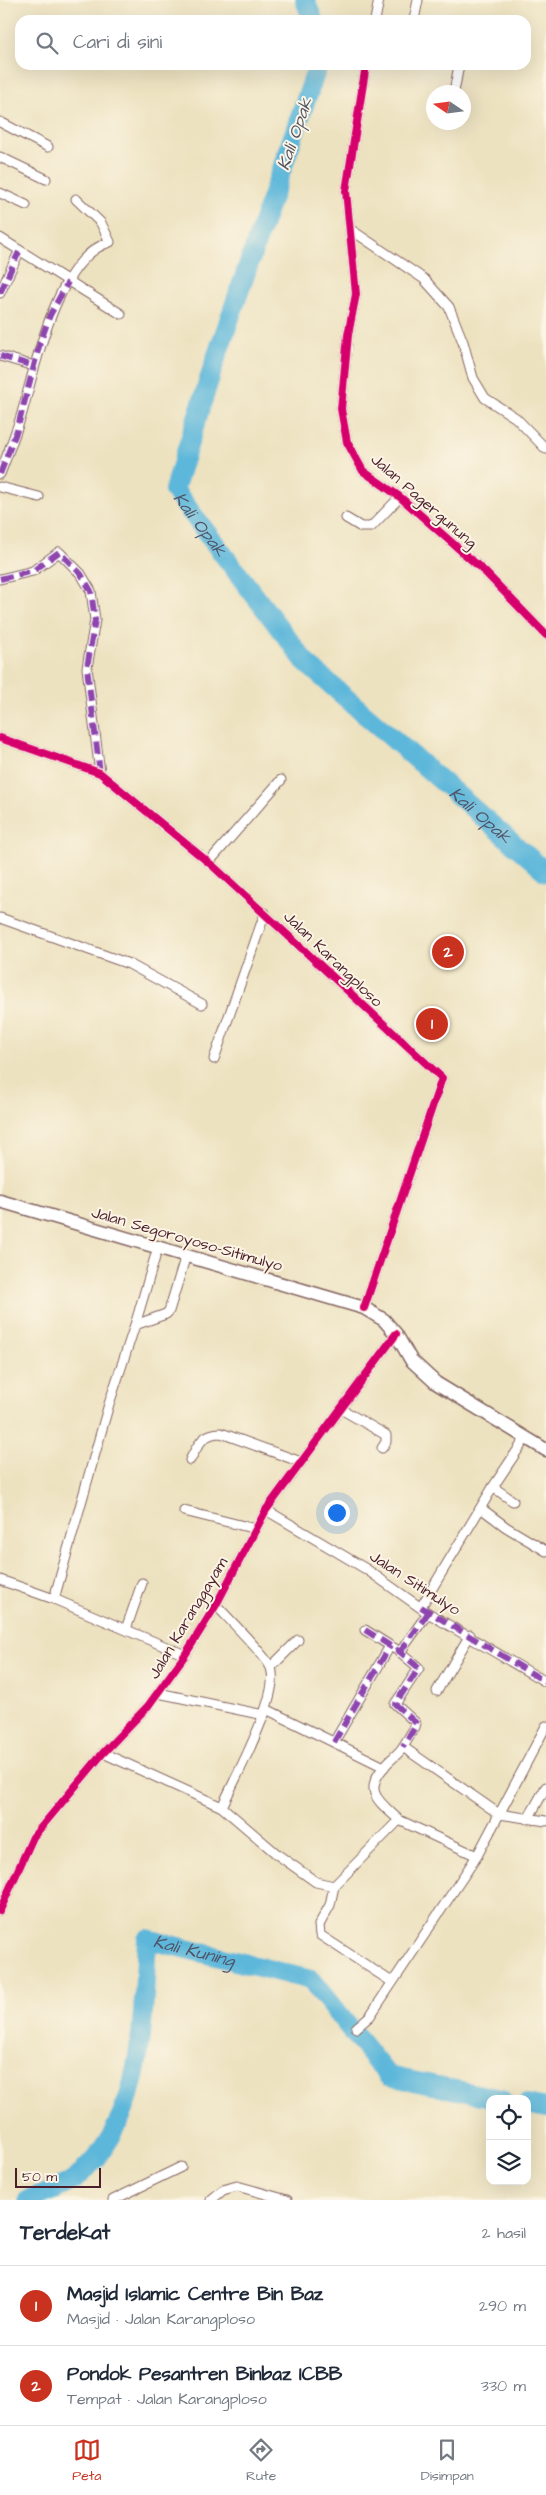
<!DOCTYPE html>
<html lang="id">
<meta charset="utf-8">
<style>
:root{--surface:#fff;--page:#f2f2f3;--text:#1f2937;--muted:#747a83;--line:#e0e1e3;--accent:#c8321e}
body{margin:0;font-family:"Architects Daughter",sans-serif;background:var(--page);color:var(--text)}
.controls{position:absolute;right:15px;bottom:15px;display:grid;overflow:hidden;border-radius:10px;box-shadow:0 5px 20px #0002}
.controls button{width:45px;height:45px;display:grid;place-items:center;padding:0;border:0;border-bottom:1px solid var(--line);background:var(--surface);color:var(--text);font:25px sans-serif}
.compass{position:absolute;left:426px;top:85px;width:45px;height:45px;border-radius:50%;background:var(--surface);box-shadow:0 5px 20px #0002;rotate:283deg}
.scale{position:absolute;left:15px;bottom:12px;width:86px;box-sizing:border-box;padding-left:5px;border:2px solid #4a1f2b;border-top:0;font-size:14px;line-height:18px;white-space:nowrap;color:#4a1f2b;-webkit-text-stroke:4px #fcf5e5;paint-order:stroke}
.you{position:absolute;left:336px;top:1512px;width:18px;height:18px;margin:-12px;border:4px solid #fff;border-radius:50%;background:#1a73e8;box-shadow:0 0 0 8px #1a73e833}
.badge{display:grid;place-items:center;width:32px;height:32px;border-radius:50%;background:var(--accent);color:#fff;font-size:16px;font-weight:700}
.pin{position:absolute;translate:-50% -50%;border:2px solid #fff;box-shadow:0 1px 5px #0006}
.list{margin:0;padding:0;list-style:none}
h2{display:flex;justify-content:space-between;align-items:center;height:65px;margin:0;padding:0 20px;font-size:21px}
h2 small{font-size:16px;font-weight:400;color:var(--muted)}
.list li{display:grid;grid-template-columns:32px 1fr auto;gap:15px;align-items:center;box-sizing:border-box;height:80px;padding:0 20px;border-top:1px solid var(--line)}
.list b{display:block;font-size:19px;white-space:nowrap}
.list p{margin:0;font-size:16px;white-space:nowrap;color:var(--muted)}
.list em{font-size:16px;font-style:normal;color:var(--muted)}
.icon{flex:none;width:28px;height:28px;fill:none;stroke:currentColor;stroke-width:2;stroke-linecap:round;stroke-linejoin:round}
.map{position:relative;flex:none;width:546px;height:2200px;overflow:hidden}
.search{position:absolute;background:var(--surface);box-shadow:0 5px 20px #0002;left:15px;right:15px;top:15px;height:55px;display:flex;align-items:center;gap:12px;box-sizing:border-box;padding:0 18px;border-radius:15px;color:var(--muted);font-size:19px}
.sheet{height:225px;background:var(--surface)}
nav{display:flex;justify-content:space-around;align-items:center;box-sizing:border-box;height:70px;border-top:1px solid var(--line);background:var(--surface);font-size:14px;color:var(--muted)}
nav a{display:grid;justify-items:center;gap:2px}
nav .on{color:var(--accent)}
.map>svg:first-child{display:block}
</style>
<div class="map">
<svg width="546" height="2200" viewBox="0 0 546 2200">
<rect width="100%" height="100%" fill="#fcf5e5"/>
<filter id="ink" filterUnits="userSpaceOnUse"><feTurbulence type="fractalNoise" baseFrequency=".02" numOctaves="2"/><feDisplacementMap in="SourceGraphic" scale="10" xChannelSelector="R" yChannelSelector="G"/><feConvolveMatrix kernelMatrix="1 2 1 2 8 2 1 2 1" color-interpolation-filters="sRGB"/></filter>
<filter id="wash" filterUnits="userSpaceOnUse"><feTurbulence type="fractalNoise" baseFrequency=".0096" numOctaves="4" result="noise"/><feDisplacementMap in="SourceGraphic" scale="20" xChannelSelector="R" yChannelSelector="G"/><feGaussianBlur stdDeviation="1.12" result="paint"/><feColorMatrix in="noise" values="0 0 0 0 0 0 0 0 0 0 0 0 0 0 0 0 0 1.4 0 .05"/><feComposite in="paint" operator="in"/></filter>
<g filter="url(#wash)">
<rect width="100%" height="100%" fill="#ede2c0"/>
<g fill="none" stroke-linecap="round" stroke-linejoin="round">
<g stroke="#5db7da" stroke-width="20">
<polyline points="305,0 313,20"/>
<path id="s1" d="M318 65 217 355 174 490 307 664 546 872"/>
<polyline points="527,2104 546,2108"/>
<path id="s2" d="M28 2200C43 2193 64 2188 77 2177 146 2119 142 2022 147 1939L311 1980 388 2076 501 2099"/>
</g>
</g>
</g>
<g filter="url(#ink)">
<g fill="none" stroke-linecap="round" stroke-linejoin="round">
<g stroke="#83635f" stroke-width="11">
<g id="minor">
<polyline points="375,20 379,0"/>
<polyline points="414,20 418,0"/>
<polyline points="366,65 346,191 356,294 348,335 341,409 347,442 363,471 400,497 484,571 546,635"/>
<polyline points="454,92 459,65"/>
<polyline points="0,122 48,147"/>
<polyline points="0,157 46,179"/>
<polyline points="0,193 26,205"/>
<polyline points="350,229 424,279 449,307 463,342 473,378 485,398 516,418 546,449"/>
<polyline points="0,238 121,314"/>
<polyline points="0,293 19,252"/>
<polyline points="0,356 34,366"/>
<path d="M0 474C8 453 16 433 22 413 35 367 57 257 110 242L101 223 76 199"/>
<polyline points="0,487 39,497"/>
<polyline points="346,518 361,527 371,527 400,497"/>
<polyline points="0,579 33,571 59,552 81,574 91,591 95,620 87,668 100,773"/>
<polyline points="0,738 100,773 214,867 442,1078 364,1308"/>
<polyline points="209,862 281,780"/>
<polyline points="0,918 129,964 202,1004"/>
<polyline points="214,1059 265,913"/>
<polyline points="135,1325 158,1247"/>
<polyline points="341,1409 386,1435 386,1442 382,1448"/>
<path d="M190 1460C198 1445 202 1433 221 1433L301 1462"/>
<polyline points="493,1487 513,1501"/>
<polyline points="482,1509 506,1527 546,1551"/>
<polyline points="266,1510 366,1569 428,1613 546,1682"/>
<polyline points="184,1511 256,1529"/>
<polyline points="0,1580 54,1599 185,1655"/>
<polyline points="54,1599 109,1404 135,1325 166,1314 169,1311 186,1255"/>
<path d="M216 1605C225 1615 268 1658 271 1668 281 1694 234 1780 222 1807"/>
<polyline points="421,1607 493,1487 525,1439"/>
<polyline points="126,1629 142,1583"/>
<polyline points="365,1630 400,1652 419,1668 395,1704 416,1723 415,1727 403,1747"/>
<polyline points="400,1652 428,1613"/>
<polyline points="271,1667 298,1640"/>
<polyline points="437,1691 470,1635"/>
<polyline points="158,1693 264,1715"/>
<polyline points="266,1709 384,1767"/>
<polyline points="334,1742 390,1646"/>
<path d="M103 1753 222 1807 278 1855 316 1882 334 1886 399 1820C380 1802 362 1792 384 1767 390 1759 398 1755 403 1747L499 1814 546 1821"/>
<polyline points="528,1819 546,1787"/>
<polyline points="399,1820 477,1856 546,1726"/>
<polyline points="334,1886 330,1905 319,1925 320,1935 392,1982"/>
<polyline points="0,1910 33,1837 103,1753 148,1706 185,1655 216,1605 266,1510 396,1334"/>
<polyline points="356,2028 370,2016 477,1856"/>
<polyline points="113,2200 181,2167"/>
<polyline points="211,2200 223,2190 237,2186 287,2200"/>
</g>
</g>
<g stroke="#83635f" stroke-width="15">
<polyline id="secondary" points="0,1201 364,1308 384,1320 396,1334 411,1360 436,1383 546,1450"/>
</g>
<use href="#minor" stroke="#fff" stroke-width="9"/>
<use href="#secondary" stroke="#fff" stroke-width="12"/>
<g stroke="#8e44ad" stroke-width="6" stroke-dasharray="12 6" stroke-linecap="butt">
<polyline points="0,293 19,252"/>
<polyline points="0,356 34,366"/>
<polyline points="0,474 17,430 40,343 50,315 68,282"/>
<polyline points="0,579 33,571 59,552 81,574 91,591 95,620 87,668 100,773"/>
<polyline points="421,1607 546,1682"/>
<polyline points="365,1630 400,1652 419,1668 395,1704 416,1723 415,1727 403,1747"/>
<polyline points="400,1652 428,1613"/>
<polyline points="334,1742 390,1646"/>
</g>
<g stroke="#fcf5e5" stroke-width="11">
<g id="cycleway">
<polyline points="366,65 346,191 356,294 348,335 341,409 347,442 363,471 400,497 484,571 546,635"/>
<polyline points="0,738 100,773 214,867 442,1078 364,1308"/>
<polyline points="0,1910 33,1837 103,1753 148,1706 185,1655 216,1605 266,1510 396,1334"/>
</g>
</g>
<use href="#cycleway" stroke="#d6006c" stroke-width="8"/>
</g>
</g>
<g text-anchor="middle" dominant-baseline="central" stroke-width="4" stroke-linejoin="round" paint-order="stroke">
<g font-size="16" fill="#4a1f2b" stroke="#fcf5e5">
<text transform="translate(424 501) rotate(41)">Jalan Pagergunung</text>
<text transform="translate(333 959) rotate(44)">Jalan Karangploso</text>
<text transform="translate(187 1239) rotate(16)">Jalan Segoroyoso-Sitimulyo</text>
<text transform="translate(415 1583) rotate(33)">Jalan Sitimulyo</text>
<text transform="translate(188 1618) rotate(-59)">Jalan Karanggayam</text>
</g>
<g font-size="18" font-style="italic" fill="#515468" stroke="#fcf5e5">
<text transform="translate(295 134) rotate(-71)">Kali Opak</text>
<text stroke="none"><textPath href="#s1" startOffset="492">Kali Opak</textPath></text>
<text stroke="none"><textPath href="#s1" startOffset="898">Kali Opak</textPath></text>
<text stroke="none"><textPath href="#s2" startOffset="359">Kali Kuning</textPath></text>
</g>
</g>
</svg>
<div class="controls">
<button><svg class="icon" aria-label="locate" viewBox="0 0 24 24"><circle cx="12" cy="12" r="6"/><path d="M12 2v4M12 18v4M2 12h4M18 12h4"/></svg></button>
<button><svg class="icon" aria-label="layers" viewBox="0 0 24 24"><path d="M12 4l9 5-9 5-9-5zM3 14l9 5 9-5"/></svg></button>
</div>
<svg class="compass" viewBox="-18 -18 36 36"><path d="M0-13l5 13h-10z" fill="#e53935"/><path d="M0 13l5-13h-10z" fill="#747a83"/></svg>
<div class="scale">50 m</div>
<div class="you"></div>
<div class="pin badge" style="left:432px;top:1024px">1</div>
<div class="pin badge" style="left:448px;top:952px">2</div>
<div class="search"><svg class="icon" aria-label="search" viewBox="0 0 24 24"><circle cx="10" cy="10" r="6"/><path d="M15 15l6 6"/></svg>Cari di sini</div>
</div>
<section class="sheet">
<h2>Terdekat<small>2 hasil</small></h2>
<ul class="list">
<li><span class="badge">1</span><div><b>Masjid Islamic Centre Bin Baz</b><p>Masjid · Jalan Karangploso</p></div><em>290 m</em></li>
<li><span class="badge">2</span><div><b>Pondok Pesantren Binbaz ICBB</b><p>Tempat · Jalan Karangploso</p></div><em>330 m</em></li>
</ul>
</section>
<nav>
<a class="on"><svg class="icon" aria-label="map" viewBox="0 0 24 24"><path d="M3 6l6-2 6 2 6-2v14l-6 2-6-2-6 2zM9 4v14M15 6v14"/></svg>Peta</a>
<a><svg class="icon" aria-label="directions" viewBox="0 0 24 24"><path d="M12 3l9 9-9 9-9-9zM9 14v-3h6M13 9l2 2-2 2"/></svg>Rute</a>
<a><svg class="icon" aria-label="saved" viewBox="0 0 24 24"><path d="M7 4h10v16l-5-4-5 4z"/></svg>Disimpan</a>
</nav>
